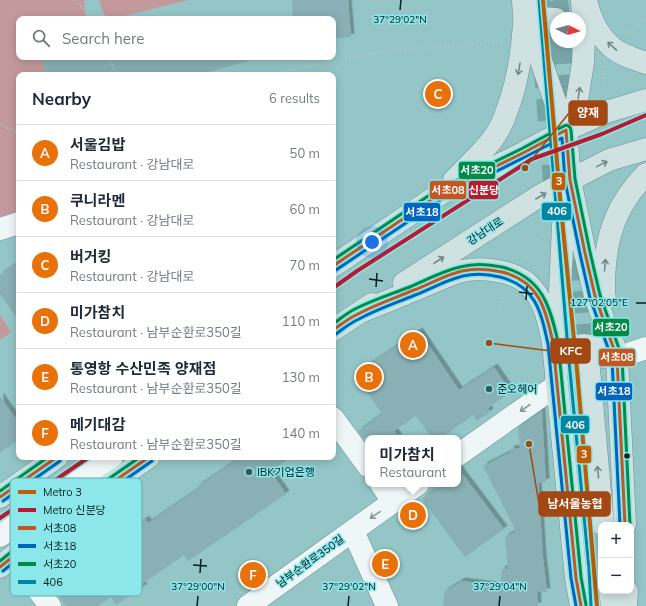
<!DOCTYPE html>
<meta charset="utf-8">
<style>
:root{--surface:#fff;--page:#f6f6f7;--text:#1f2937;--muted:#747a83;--line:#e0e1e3;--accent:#0b8043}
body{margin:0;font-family:Mulish,"Noto Sans KR",sans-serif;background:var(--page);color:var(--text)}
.controls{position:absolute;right:12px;bottom:12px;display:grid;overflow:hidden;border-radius:8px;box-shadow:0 2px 10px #0003}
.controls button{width:36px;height:36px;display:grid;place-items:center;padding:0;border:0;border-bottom:1px solid var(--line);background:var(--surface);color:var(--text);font:20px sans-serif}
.compass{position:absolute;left:550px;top:12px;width:36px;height:36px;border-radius:50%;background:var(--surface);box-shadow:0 2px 10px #0003;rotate:95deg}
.you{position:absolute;left:372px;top:242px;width:14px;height:14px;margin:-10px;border:3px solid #fff;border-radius:50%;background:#1a73e8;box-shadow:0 0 0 6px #1a73e833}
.badge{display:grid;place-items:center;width:26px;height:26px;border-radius:50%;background:var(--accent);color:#fff;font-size:13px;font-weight:700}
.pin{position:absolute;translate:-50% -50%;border:2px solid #fff;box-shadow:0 1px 4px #0006}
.popup{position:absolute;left:365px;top:435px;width:96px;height:52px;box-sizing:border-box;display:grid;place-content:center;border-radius:8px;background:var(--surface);filter:drop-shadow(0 1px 3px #0005);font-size:13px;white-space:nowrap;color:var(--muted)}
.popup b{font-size:15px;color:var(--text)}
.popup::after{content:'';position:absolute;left:50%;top:100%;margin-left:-8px;border:8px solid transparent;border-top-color:var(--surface)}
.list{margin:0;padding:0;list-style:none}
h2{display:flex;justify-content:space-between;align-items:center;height:52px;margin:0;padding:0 16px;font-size:17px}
h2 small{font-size:13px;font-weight:400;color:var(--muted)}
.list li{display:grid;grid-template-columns:26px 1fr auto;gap:12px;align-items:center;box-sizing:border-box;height:56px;padding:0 16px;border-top:1px solid var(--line)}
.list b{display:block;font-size:15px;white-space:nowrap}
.list p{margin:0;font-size:13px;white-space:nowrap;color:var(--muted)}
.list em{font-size:13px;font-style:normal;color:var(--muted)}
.icon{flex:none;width:22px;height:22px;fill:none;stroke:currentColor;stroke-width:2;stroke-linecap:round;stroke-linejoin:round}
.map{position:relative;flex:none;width:646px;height:606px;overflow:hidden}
.search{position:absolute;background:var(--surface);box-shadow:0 2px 10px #0003;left:16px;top:16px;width:320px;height:44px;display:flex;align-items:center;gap:10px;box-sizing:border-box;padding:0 14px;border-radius:8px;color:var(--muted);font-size:15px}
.panel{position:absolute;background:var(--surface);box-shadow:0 2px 10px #0003;left:16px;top:72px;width:320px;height:388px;border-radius:8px}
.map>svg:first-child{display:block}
</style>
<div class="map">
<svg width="646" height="606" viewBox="0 0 646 606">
<defs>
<filter id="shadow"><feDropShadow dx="3.5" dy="-3.5" stdDeviation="0" flood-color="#0004"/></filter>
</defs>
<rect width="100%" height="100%" fill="#94c6c7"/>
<g fill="#c4999d">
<polygon points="0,0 84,0 86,19 19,19 19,57 107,57 112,75 19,75 19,213 0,216"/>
<polygon points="99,0 189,0 112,19 104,15"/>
<polygon points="0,315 11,332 0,340"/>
</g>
<g fill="#89b0b4" filter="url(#shadow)">
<polygon points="292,0 348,0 351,37 333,39 333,19 293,19"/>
<polygon points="41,57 248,57 248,61 198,75 46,75"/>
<polygon points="19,262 19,321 0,294 0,275"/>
<polygon points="419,331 459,390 494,367 511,392 488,408 490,412 477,421 473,415 441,438 432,438 416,416 394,431 399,438 363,438 358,431 382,414 355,374"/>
<polygon points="0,396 19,423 19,439 0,453"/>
<polygon points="542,411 546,482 538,483 543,557 547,592 537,591 538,606 443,606 445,591 462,581 500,586 502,569 508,569 505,537 516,531 483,466 511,452 510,449 520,448 518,428"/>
<polygon points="241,457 291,457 270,471 286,494 188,561 184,555 142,584 144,587 116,605 111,597 98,606 66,606 49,582 81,559 85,564 121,540 119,537 146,519 148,523 198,489 197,487"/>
<polygon points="458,468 504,529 465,557 422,499 442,484 458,484"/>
</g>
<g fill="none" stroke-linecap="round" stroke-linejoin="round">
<g stroke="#77a5a6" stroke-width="22" stroke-dasharray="22 11" stroke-linecap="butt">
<polyline points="539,0 556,206"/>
<polyline points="557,0 559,18"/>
<polyline points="561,42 568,128"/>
<polyline points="579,258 588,358"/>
</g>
<g stroke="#6b9496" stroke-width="23">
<g id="minor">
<polyline points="0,229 19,223"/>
<polyline points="617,358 646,348"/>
<polyline points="333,418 368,466"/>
<polyline points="458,455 557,385"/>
<polyline points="381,484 393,502"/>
<polyline points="353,531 387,606"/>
<polyline points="0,536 112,457"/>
<polyline points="33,583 50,606"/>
<polyline points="248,606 418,484"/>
</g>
</g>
<g stroke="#6b9293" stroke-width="23">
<g id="major">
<polyline points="523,0 524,16 539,55 557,107 566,130 570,180 585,253 595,296 617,358"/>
<path d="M529 0C532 16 541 19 556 19"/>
<path d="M587 4C591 20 600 38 614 49 623 56 636 59 646 63"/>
<polyline points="566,130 577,100 583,63 584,38 582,0"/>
<path d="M454 180C467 167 481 154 492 140 499 131 504 120 507 110 518 82 522 53 524 23"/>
<polyline points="333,266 440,194 523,153 566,130 606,112 646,100"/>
<polyline points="404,283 541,195 609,160 646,149"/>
<path d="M605 299C603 288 604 276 605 265 608 228 620 201 646 174"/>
<path d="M360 312C378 305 396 298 414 290 430 284 445 276 462 271 481 267 511 270 527 283 532 288 537 293 540 300 548 313 550 329 553 343L576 578 581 606"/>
<polyline points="333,330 372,304"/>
<polyline points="558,335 563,226 567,193"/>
<polyline points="614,345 617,358 625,525"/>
<polyline points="588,358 603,525"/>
<path d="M556 376C558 368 559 361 564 355 575 341 597 342 605 357"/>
<polyline points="0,497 57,457"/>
<polyline points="0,567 57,521 149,457"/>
<polyline points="610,591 612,606"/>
<polyline points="626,606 627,591"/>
</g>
</g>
<g stroke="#b7c6c6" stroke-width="2.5" stroke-dasharray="1 3" stroke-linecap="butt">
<polyline points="75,0 83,8 90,19"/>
<polyline points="626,34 646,18"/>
<polyline points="109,57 116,75"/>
<polyline points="267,75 385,51 504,42"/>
<polyline points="603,83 603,77 606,65"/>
<polyline points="0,124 19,134"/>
<polyline points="524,260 539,237"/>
<polyline points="498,310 505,292"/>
</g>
<use href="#minor" stroke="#eff6f7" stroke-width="22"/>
<use href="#major" stroke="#d0e1e1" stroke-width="22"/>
<g stroke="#8ce7ea" stroke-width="6">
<g id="bus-1">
<polyline points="333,266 440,194 523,153 566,130 570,180 585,253 595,296 617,358 625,525"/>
<path d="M333 330C340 325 348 319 356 315 374 305 395 298 414 290 430 284 445 275 462 271 475 268 489 269 502 272 539 281 546 309 553 343L576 578 581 606"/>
<polyline points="0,497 57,457"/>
<polyline points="0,567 57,521 149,457"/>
</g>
</g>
<g stroke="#8ce7ea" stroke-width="6">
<g id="bus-2">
<polyline points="336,270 443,198 525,157 562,138 565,181 580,254 590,298 612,359 620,525"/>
<path d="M336 334C343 329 350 323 359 319 377 309 396 303 415 295 431 289 446 280 463 276 475 273 488 274 500 277 536 286 541 312 548 344L571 578 576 606"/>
<polyline points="3,501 60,461"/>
<polyline points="3,571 60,525 152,461"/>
</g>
</g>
<g stroke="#8ce7ea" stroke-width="6">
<g id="bus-3">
<path d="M333 260 437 190 521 149 564 126C567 124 570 126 571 130L575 179 590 252 600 295 622 357 630 525"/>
<path d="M333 324C340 319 346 314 353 310 372 300 392 294 412 286 428 279 443 271 460 267 474 263 488 264 502 267 542 277 550 306 558 342L581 577 586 605"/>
<polyline points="0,491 48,457"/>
<polyline points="0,561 54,517 140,457"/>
</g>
</g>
<g stroke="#8ce7ea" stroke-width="6">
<polyline id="bus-4" points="539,0 569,361 589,568 591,606"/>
</g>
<use href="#bus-1" stroke="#c25722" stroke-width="3"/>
<use href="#bus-2" stroke="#0065bd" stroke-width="3"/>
<use href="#bus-3" stroke="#008b47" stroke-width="3"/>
<use href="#bus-4" stroke="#0086a2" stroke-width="3"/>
<g stroke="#8ce7ea" stroke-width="7">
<polyline id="metro-1" points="543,0 561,208 577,370 597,606"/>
</g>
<g stroke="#8ce7ea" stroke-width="7">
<g id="metro-2">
<polyline points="333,288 357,271 532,159 602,134 646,115"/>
<polyline points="0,518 89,457"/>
</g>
</g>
<use href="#metro-1" stroke="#be5d06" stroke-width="4"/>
<use href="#metro-2" stroke="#b81b30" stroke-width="4"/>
</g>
<defs><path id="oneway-shaft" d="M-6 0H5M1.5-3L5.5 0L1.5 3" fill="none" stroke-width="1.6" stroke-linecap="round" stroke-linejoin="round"/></defs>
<g stroke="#738a8a">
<use href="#oneway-shaft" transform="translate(612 46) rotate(-137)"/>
<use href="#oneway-shaft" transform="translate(519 69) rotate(100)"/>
<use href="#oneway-shaft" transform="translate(579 93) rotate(-81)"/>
<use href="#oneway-shaft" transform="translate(602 164) rotate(-26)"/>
<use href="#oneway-shaft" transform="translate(541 196) rotate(-30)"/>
<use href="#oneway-shaft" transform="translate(439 260) rotate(-33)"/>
<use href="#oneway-shaft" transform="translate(605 265) rotate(-85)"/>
<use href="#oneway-shaft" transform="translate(598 472) rotate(-95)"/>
</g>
<g stroke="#849596">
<use href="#oneway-shaft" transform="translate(525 408) rotate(145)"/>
<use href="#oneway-shaft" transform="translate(375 515) rotate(145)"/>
</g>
<path fill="none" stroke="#021f20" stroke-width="1.5" d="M400 10 401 0M369 279 383 281M376 287 377 273M519 292 533 294M526 300 527 286M636 303H646M193 565 207 566M200 573 201 559M197 606 198 596M348 606 349 596M499 606 500 596"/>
<g fill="#35595a" stroke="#8ce7ea" stroke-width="1.5">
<circle cx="489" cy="389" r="4"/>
<circle cx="249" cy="472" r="4"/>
</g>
<circle fill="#021f20" stroke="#8ce7ea" stroke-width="1.5" cx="627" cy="456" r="3.5"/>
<g text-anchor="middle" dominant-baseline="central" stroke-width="3" stroke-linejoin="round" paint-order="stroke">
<g font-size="11" fill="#021f20" stroke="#8ce7ea">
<text transform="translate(485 231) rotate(-33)">강남대로</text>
<text transform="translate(310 561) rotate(-36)">남부순환로350길</text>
</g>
<g font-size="11" fill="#021f20" stroke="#8ce7ea" text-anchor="start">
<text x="497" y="389">준오헤어</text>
<text x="257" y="472">IBK기업은행</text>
</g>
</g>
<rect x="10" y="478" width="132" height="118" rx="6" fill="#8ce7ea" stroke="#63abad" stroke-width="1"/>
<rect x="18" y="490" width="18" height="4" fill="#be5d06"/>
<rect x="18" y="508" width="18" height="4" fill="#b81b30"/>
<rect x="18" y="526" width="18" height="4" fill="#c25722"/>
<rect x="18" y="544" width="18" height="4" fill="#0065bd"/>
<rect x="18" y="562" width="18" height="4" fill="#008b47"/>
<rect x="18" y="580" width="18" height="4" fill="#0086a2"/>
<g font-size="11" fill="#021f20">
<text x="43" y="496">Metro 3</text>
<text x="43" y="514">Metro 신분당</text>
<text x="43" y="532">서초08</text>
<text x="43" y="550">서초18</text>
<text x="43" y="568">서초20</text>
<text x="43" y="586">406</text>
</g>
<g font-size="10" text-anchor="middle" fill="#021f20" stroke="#8ce7ea" stroke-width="3" stroke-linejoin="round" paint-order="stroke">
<text x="400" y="23">37°29'02"N</text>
<text x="599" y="306">127°02'05"E</text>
<text x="198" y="590">37°29'00"N</text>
<text x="349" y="590">37°29'02"N</text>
<text x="500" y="590">37°29'04"N</text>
</g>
<path fill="none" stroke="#a34812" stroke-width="1.5" d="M525 168L569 113M489 343L551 351M529 444L539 504"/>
<g fill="#a34812" stroke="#8ce7ea" stroke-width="1.5">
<circle cx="525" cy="168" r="4"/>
<circle cx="489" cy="343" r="4"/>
<circle cx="529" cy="444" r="4"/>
</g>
<g fill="#a34812" stroke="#a34812" stroke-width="1.5">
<rect x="569" y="101" width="38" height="24" rx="4"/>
<rect x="551" y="339" width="39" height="24" rx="4"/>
<rect x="539" y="492" width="71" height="24" rx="4"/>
</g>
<g font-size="12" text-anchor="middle" font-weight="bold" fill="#fff">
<text x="588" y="117">양재</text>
<text x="571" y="355">KFC</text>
<text x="575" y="508">남서울농협</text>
</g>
<g stroke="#8ce7ea" stroke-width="1.5">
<rect x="458" y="161" width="38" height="19" rx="4" fill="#008b47"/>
<rect x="551" y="172" width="15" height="19" rx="4" fill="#be5d06"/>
<rect x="468" y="180" width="31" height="20" rx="4" fill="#b81b30"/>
<rect x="429" y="180" width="38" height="20" rx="4" fill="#c25722"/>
<rect x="541" y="202" width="31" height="19" rx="4" fill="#0086a2"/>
<rect x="403" y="202" width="38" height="20" rx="4" fill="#0065bd"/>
<rect x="592" y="318" width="38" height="19" rx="4" fill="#008b47"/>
<rect x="598" y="348" width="38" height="19" rx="4" fill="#c25722"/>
<rect x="595" y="382" width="38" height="19" rx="4" fill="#0065bd"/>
<rect x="560" y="415" width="30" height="19" rx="4" fill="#0086a2"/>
<rect x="576" y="445" width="16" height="19" rx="4" fill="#be5d06"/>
</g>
<g font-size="11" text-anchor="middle" font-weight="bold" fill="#fff">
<text x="477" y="174">서초20</text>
<text x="559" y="185">3</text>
<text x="484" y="194">신분당</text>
<text x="448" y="194">서초08</text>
<text x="557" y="215">406</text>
<text x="422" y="216">서초18</text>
<text x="611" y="331">서초20</text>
<text x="617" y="361">서초08</text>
<text x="614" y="395">서초18</text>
<text x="575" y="429">406</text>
<text x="584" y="458">3</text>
</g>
</svg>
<div class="controls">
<button>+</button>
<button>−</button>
</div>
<svg class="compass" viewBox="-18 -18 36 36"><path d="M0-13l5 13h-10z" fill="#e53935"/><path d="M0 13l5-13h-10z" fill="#747a83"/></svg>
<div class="you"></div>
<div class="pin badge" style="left:413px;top:345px;background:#e8710a">A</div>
<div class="pin badge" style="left:369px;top:377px;background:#e8710a">B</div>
<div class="pin badge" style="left:438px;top:94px;background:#e8710a">C</div>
<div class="pin badge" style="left:413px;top:515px;background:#e8710a">D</div>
<div class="popup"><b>미가참치</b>Restaurant</div>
<div class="pin badge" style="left:385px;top:564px;background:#e8710a">E</div>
<div class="pin badge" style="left:253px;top:575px;background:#e8710a">F</div>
<div class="search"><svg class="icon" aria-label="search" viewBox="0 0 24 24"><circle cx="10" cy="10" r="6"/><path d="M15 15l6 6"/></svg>Search here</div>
<section class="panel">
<h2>Nearby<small>6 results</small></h2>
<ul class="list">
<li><span class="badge" style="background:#e8710a">A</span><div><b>서울김밥</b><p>Restaurant · 강남대로</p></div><em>50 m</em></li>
<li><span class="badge" style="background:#e8710a">B</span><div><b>쿠니라멘</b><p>Restaurant · 강남대로</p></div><em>60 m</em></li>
<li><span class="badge" style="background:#e8710a">C</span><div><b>버거킹</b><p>Restaurant · 강남대로</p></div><em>70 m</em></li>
<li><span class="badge" style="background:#e8710a">D</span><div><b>미가참치</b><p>Restaurant · 남부순환로350길</p></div><em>110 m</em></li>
<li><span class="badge" style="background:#e8710a">E</span><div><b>통영항 수산민족 양재점</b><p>Restaurant · 남부순환로350길</p></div><em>130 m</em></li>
<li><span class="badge" style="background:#e8710a">F</span><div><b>메기대감</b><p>Restaurant · 남부순환로350길</p></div><em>140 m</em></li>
</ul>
</section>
</div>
